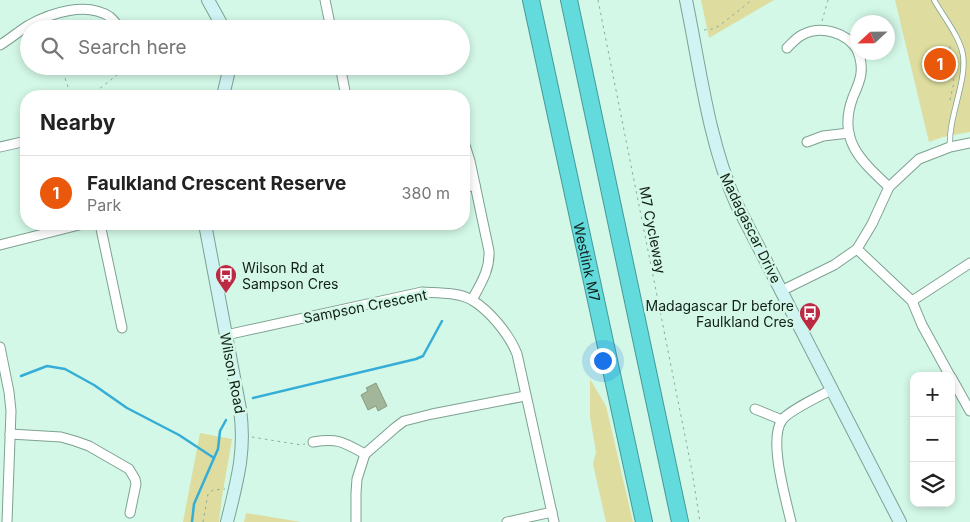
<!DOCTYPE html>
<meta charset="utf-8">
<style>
:root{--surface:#fff;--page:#f6f6f6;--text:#222;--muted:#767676;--line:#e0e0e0;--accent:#ea580c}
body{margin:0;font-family:Inter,sans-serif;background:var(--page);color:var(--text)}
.controls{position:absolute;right:15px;bottom:15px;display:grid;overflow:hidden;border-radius:10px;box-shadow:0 2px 8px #0003}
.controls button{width:45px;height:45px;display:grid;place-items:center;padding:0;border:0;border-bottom:1px solid var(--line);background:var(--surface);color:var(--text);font:25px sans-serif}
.compass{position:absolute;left:850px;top:15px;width:45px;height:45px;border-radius:50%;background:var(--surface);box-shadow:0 2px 8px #0003;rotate:248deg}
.you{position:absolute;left:602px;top:360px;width:18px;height:18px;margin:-12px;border:4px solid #fff;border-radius:50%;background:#1a73e8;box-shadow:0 0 0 8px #1a73e833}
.badge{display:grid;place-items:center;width:32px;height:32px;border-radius:50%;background:var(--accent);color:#fff;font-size:16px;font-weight:700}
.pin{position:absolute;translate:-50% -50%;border:2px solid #fff;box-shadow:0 1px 5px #0006}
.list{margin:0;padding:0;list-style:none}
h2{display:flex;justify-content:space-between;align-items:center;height:65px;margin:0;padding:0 20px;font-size:21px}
h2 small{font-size:16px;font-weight:400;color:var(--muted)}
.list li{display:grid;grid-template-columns:32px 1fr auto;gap:15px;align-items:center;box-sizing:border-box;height:75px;padding:0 20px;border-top:1px solid var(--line)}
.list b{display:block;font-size:19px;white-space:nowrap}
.list p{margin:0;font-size:16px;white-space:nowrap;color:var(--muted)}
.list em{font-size:16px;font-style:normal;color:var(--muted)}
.icon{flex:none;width:28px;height:28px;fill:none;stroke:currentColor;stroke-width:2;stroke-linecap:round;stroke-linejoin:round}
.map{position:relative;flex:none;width:970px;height:522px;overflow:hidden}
.search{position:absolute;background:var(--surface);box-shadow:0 2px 8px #0003;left:20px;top:20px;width:450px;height:55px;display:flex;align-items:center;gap:12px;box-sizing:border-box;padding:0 18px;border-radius:28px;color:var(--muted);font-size:19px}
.panel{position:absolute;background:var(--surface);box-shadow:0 2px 8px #0003;left:20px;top:90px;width:450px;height:140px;border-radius:20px}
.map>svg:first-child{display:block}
</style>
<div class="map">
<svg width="970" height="522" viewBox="0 0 970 522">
<rect width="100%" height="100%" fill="#d3f8e7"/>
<g fill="#dedd9f">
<polygon points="701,0 774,0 709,38"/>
<polygon points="895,0 970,0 970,132 943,137 929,142"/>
<polygon points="590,379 606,406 633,522 606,522 593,464 596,452 590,417"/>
<polygon points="200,433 232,439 222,497 219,522 183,522"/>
<polygon points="246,513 301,522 244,522"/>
</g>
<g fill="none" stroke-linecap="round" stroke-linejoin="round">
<g stroke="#34add7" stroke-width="2.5">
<polyline points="21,376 47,366 65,369 94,385 127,408 179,435 214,458"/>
<polyline points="253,398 416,359 423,356 442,321"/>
<polyline points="192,522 194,504 214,458 218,449 220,431 226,420"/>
</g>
</g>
<polygon fill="#a2b69a" stroke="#899c81" points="376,383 387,406 378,411 376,406 368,410 361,395 368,391 366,388"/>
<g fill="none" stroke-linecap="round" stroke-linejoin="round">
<g stroke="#7ea192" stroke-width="6">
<path id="lane" d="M934 0C943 16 960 37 963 55 967 82 948 117 950 147"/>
</g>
<g stroke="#7ea192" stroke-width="11">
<g id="street">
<polyline points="325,0 331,29"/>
<path d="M0 45C10 39 19 31 29 25 51 13 87 1 110 17 114 20 117 25 120 29"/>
<path d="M787 48C792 43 796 38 802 35 821 25 847 32 858 51"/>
<path d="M858 52C865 70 860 81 853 97 837 139 860 160 889 187"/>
<polyline points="340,66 346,96"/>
<polyline points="127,67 127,66"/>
<path d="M464 142 470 161 489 251C490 270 481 283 472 300"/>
<polyline points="807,142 823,136 849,133"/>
<polyline points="0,147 22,142"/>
<polyline points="464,188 475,185"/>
<polyline points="100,224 122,328"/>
<polyline points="0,245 83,224"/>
<polyline points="857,249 912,301 922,325 950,376"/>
<polyline points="781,291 834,265 857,249 872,224 889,187 919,159 950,147 970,143"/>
<polyline points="912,301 970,263"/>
<path d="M226 335 422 292C438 293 458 292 472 300 490 311 509 334 517 354L554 522"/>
<polyline points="0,347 9,392 11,411 7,522"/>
<polyline points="951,377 970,411"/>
<polyline points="755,409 782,420"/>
<polyline points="10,434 61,437 75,441 89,446 129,469 135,479 136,484 130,513"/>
<path d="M313 442C339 438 343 442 365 454"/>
<polyline points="356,522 356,493 357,479 365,454 396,427 404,421 432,414 525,396"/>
<polyline points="507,522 552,512"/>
<path d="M791 522C786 499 768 440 782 420 788 411 820 396 831 390"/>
</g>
</g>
<g stroke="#7ea192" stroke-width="14">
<g id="secondary">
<polyline points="208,0 224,29"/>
<path d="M686 0C700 67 708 140 736 203L900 522"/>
<polyline points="223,96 230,66"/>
<path d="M205 224 240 409C246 452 237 481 227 522"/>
</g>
</g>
<g stroke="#469998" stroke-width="18">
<g id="highway">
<path id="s1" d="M531 0 644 522"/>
<polyline points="569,0 680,522"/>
</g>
</g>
<g stroke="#8daa9d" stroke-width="1" stroke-dasharray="2.5 4" stroke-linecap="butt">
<polyline points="598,0 692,471 700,522"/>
<polyline points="822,21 828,0"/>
<polyline points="704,30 712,29 719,26 752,0"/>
<polyline points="61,66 71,96"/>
<polyline points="90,96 121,72"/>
<polyline points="950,100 954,82 950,61 950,46 953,44"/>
<polyline points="252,437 301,445 305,444"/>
<polyline points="203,522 208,494 213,490 225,489"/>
</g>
<use href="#lane" stroke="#fff" stroke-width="4.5"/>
<use href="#street" stroke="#fff" stroke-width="9"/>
<use href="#secondary" stroke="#d0f4f4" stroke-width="12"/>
<use href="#highway" stroke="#63dbdc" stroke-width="16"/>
</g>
<defs>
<g id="bus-pin" transform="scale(1.125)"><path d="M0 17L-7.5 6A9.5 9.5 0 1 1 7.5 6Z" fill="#bb2a42" stroke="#d3f8e7"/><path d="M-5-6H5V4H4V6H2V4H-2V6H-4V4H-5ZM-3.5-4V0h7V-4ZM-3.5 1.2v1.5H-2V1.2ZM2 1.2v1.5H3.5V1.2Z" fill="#fff"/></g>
</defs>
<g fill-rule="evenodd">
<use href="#bus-pin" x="226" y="275"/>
<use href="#bus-pin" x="810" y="313"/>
</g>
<g text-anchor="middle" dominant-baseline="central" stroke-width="5" stroke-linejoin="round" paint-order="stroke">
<g font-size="14" fill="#111f19" stroke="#d3f8e7">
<text transform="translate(751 228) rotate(64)">Madagascar Drive</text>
<text transform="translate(653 230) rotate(79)">M7 Cycleway</text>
<text stroke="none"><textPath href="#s1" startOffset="268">Westlink M7</textPath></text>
<text transform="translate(365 306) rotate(-11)">Sampson Crescent</text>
<text transform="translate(233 373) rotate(79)">Wilson Road</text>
</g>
<g font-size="14" fill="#111f19" stroke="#d3f8e7" text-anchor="start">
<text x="242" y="267">Wilson Rd at<tspan x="242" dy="16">Sampson Cres</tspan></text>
<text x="794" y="305" text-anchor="end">Madagascar Dr before<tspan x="794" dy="16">Faulkland Cres</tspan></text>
</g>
</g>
</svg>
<div class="controls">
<button>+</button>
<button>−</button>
<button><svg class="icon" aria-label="layers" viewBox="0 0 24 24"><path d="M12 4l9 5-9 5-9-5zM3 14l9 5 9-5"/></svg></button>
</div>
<svg class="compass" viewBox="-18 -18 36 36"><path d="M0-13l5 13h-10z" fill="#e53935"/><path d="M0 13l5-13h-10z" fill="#767676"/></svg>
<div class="you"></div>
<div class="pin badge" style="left:940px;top:64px">1</div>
<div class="search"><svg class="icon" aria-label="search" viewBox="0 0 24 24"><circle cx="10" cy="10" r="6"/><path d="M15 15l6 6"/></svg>Search here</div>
<section class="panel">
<h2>Nearby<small></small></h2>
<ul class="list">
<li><span class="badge">1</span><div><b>Faulkland Crescent Reserve</b><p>Park</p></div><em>380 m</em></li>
</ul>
</section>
</div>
